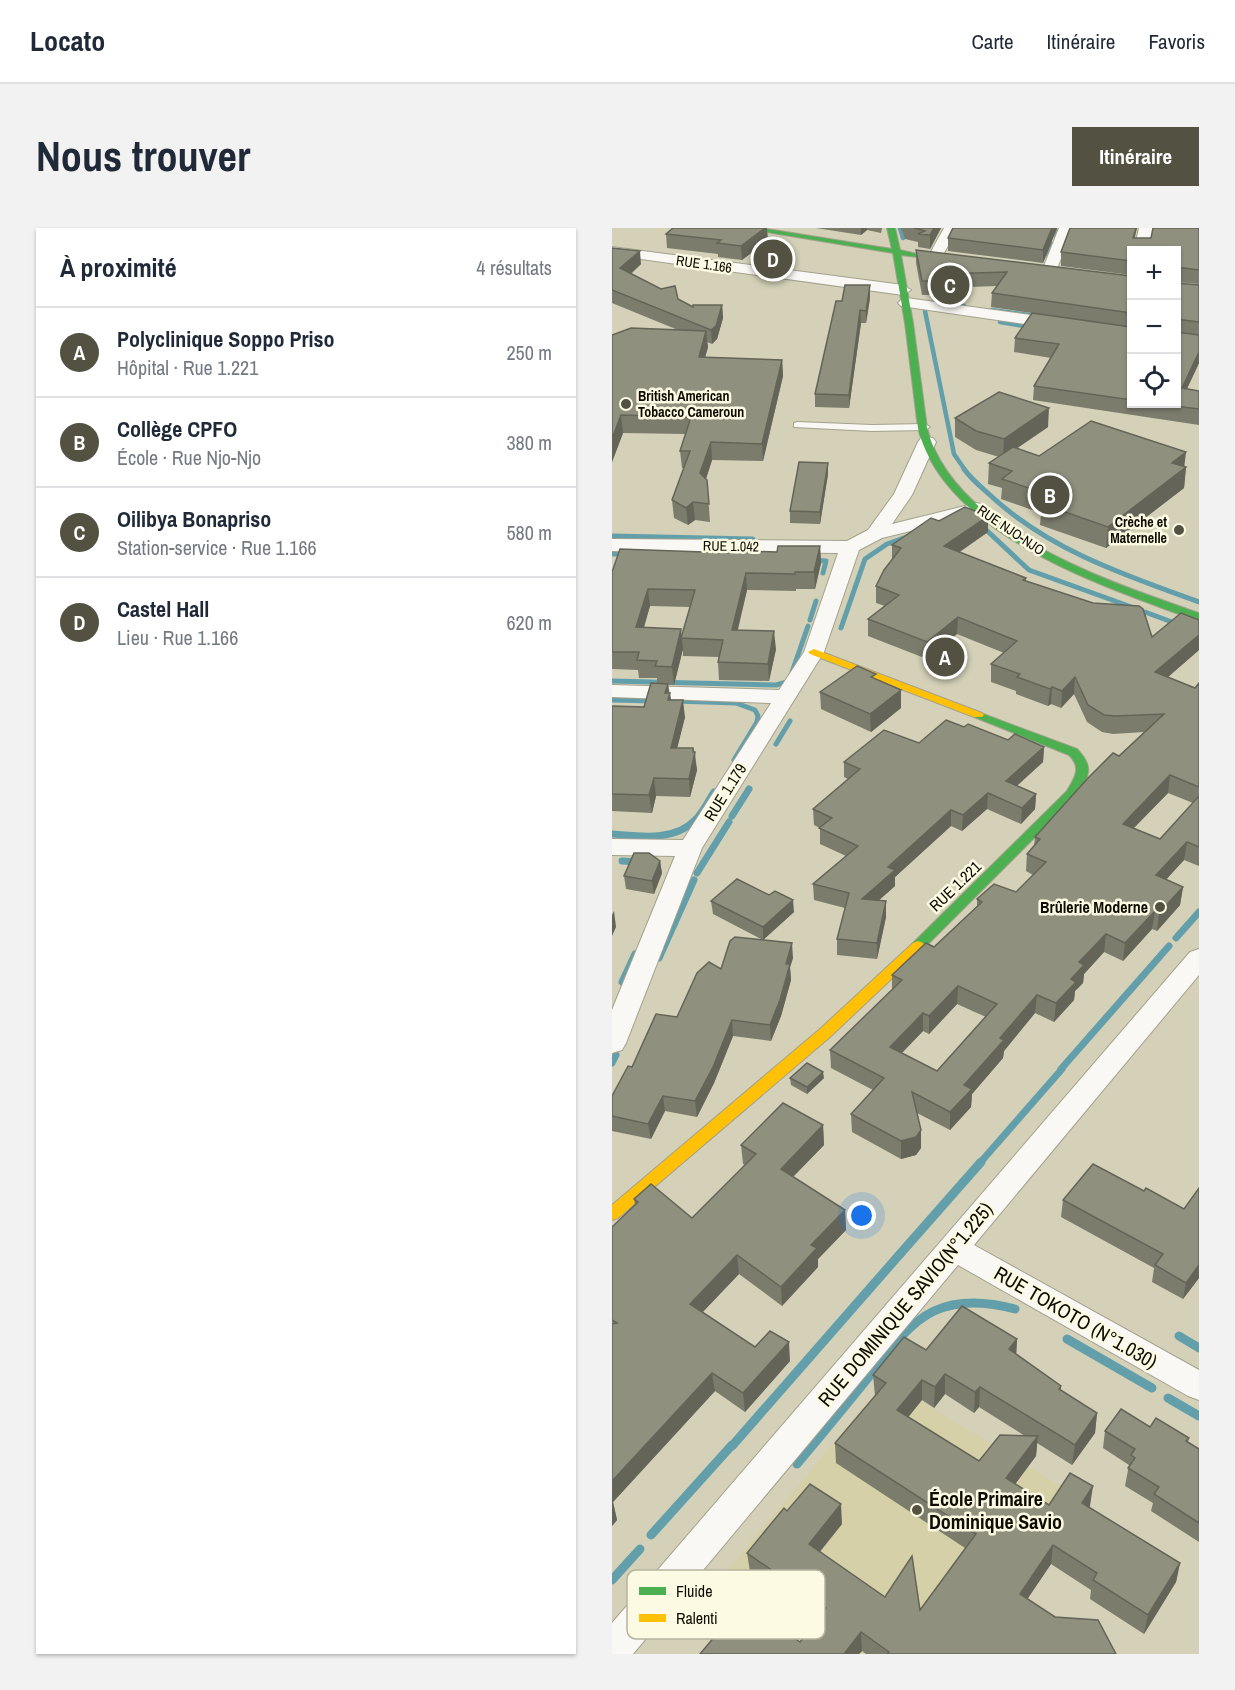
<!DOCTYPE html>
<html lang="fr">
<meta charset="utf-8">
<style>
:root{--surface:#fff;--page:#f2f2f3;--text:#1f2937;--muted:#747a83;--line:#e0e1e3;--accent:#535141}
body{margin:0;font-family:"Archivo Narrow",sans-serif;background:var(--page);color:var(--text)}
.controls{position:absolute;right:18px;top:18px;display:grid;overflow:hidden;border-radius:0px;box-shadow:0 2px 4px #0004}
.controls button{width:54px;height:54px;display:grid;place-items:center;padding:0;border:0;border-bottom:2px solid var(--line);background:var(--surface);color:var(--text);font:30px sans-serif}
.you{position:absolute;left:250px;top:988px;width:21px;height:21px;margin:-15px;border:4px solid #fff;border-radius:50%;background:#1a73e8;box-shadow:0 0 0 9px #1a73e833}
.badge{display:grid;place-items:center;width:39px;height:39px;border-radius:50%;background:var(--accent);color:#fff;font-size:20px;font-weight:700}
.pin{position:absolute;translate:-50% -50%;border:3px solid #fff;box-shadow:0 2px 6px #0006}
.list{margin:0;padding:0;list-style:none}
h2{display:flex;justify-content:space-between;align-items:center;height:78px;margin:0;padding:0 24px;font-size:26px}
h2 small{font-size:20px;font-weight:400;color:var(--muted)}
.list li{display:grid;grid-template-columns:39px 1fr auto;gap:18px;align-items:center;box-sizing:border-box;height:90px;padding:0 24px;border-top:2px solid var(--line)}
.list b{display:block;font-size:22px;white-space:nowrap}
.list p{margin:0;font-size:20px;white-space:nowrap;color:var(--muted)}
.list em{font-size:20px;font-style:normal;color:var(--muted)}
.icon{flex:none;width:33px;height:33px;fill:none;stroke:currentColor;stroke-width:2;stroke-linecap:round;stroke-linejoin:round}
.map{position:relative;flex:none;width:587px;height:1426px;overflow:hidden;border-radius:0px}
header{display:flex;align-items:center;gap:36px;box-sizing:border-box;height:84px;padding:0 30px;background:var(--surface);border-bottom:2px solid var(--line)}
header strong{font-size:28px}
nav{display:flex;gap:33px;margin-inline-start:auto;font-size:21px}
.intro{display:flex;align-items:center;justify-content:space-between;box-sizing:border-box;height:144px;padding:0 36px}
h1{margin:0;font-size:42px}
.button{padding:15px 27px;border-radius:0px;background:var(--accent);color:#fff;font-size:21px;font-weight:700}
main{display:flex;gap:36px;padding:0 36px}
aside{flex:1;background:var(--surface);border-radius:0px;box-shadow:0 2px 4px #0004}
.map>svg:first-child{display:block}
</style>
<header>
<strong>Locato</strong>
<nav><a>Carte</a><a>Itinéraire</a><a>Favoris</a></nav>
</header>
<div class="intro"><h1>Nous trouver</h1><a class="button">Itinéraire</a></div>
<main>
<aside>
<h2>À proximité<small>4 résultats</small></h2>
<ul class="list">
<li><span class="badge">A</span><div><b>Polyclinique Soppo Priso</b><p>Hôpital · Rue 1.221</p></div><em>250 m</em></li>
<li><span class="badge">B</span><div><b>Collège CPFO</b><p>École · Rue Njo-Njo</p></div><em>380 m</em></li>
<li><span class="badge">C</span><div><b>Oilibya Bonapriso</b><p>Station-service · Rue 1.166</p></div><em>580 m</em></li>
<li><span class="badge">D</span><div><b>Castel Hall</b><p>Lieu · Rue 1.166</p></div><em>620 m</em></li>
</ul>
</aside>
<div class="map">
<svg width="587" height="1426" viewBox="0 0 587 1426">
<rect width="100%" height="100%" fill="#d4d1b8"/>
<polygon fill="#d5d0a8" points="274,1152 457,1263 343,1426 219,1426 110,1349"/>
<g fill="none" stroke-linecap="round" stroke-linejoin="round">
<g stroke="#639faa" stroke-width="4.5">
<polyline points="288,0 291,10"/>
<polyline points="443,7 445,3"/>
<polyline points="429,32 440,16"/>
<polyline points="324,74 352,78"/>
<polyline points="380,82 425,88"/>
<polyline points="313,83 342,226 353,242"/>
<polyline points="388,94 418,99"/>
</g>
<g stroke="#639faa" stroke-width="5">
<path d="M352 241C359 251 369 259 378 267 437 322 512 347 587 374"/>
<polyline points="370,298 417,342 500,372"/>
<polyline points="0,308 141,311"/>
<polyline points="0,326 15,326"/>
<polyline points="201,332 214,333 211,345"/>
<polyline points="500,372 522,380"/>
<polyline points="533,384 568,397"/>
<polyline points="198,392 204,373"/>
<polyline points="229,400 253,331 275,316 300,307"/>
<polyline points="179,447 196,398"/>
<polyline points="0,453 164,457 175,454"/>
<polyline points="0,472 42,473"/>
<polyline points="63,473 124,475 143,482 146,488 145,494 122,532"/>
<polyline points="164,516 178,493"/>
</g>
<g stroke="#639faa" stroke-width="7">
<polyline points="120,588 137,561"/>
<path d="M0 606C27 608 62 614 83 592 91 584 96 573 102 564"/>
<polyline points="10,633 26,634"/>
<polyline points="85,645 117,594"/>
<polyline points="564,710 587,684"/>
<polyline points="47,730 82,652"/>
<polyline points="10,754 23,726"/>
<polyline points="478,808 557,718"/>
<polyline points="0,835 4,827"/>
<polyline points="449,841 478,808"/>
<polyline points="367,936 450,841"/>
</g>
<g stroke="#639faa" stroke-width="9">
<polyline points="288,1026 369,934"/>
<polyline points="567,1108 587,1120"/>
<polyline points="455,1111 540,1160"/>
<polyline points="556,1170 587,1188"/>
<polyline points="120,1218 288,1026"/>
<path d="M185 1236C208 1209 230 1182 252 1155 272 1130 293 1097 322 1083 348 1071 377 1074 403 1081"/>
<polyline points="39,1307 120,1217"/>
<polyline points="0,1352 28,1321"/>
</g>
<g stroke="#a4a18e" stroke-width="2">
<polygon id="lane" points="185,194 260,197 313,196 318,199 313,202 260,203 182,199 182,195"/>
</g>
<g stroke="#a4a18e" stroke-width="2">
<g id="street">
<polygon points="332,0 346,0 328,32 318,32 316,29"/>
<polygon points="447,0 461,0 444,43 442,46 432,46 430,43"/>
<polygon points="527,0 541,0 536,22 522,22"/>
<polygon points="0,19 291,57 299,62 291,67 0,27"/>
<polygon points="294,70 448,91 456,96 448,101 289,78 286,75 289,72"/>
<polygon points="315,209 321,210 324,214 300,267 280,296 365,275 372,277 374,281 372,285 270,310 247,322 212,424 90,620 14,815 10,822 0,825 0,782 63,628 0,627 0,611 71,612 159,475 0,469 0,457 167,462 192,424 226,325 0,323 0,311 235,313 256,302 282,266 306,214 309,210"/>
<polygon points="587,721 587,747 362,1017 587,1142 587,1172 576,1168 346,1037 21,1426 0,1426 0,1395 578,724"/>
</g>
</g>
<g stroke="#a4a18e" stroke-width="2">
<g id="fast">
<path d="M131 0H149L280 21 275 0H283L288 22 309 27 305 29 289 27 301 95 315 200C341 303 498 354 587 385V392C566 387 546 378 526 371 448 342 328 290 306 200L293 95 281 25Z"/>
<path d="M366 484 465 521C483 540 477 548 464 568L311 721H301L299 718 301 715 455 563C463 549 470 540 457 527L362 489 360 487 362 485Z"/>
</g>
</g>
<g stroke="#a4a18e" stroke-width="2">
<g id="slow">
<polygon points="202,421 370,485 372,487 370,489 362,489 198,426 196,424"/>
<polygon points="306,713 311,715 313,718 311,721 218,809 6,990 0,992 0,977 208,801 301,715"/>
</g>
</g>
<use href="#lane" fill="#f9f8f4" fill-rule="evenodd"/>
<use href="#street" fill="#f9f8f4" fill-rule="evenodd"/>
<use href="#fast" fill="#4caf50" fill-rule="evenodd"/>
<use href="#slow" fill="#ffc107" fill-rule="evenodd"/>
</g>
<g fill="#7b7c6c" fill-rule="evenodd">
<polygon points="204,0 270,0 269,5 255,2 249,7"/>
<polygon points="289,0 329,0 318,21 306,19 306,14 293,11"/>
<polygon points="341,0 445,0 431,35 336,23 336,10"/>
<polygon points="587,0 587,56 564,54 564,22 519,22 519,47 449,38 449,24 523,10 539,10"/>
<polygon points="54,6 156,12 130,32 106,29 106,26 55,20"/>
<polygon points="0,20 29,36 19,46 66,71 81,79 110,77 111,90 105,111 100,116 95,114 96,119 93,130 170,132 171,148 151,233 100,232 94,251 95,252 98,294 83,292 76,297 62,290 60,272 72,240 70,240 68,223 73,206 11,205 0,234 0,107 66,102 0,75"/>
<polygon points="304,22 519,48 519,176 564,176 564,55 587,57 587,135 575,161 587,163 587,197 421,172 422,158 439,130 402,124 403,110 420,85 379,79 380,65 385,58 329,60 329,67 310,67 304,35"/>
<polygon points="258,70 254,95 249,95 237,180 203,179 203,166 230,73"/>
<polygon points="343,190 436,199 405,220 427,228 572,239 574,239 572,260 494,320 428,297 429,285 389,271 390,260 376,256 377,235 387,229 364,222 343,209"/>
<polygon points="216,235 216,246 208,296 178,295 178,283"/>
<path d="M327 293 376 304 347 324 414 350V353L540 409 587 422 556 449 583 460 587 455V638L572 632 554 651 571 659 568 677 545 703 540 701 511 733 492 724 472 746 471 755 463 763 462 772 442 794 423 785 392 823 391 830 360 866 359 879 338 902 305 885 309 902V920L304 927 289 931 240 904 239 886 261 862 219 840 218 822 280 762V747L322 719 365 678V671L404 664 421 647 414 643 415 626 422 618 423 609 532 504 501 506 490 504 475 494 462 466 449 480 439 476 436 478 404 466V463L379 454V436L392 425 345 406 315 431 256 408V391L273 378 264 375V358L280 332V317ZM556 565 581 575 548 611 522 600ZM345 776 374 789 325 843 290 825 311 803 317 806Z"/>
<path d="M208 318 209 335 203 361H184V363L135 362 126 402 164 421 157 453 107 452 106 434 107 429 71 428V421L62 457 56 456 59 472 73 489 65 520H81L82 524H83L85 542 78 569 44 568 40 585 0 583V478L32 479 45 456V450H27L26 442 0 441V344L120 325 165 324ZM38 378 78 379 70 408 32 400Z"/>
<polygon points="264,451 289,462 289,480 259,504 209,481 208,464"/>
<polygon points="352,499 396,512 432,519 431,534 405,558 424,566 423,581 409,596 375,581 350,603 339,598 283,649 283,658 266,673 274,673 274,689 265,731 225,727 225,711 233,680 202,672 201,656 234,628 208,616 208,600 202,597 201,581 236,551 232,549 232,534 307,515"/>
<polygon points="48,633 50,645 42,666 14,661 12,648"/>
<polygon points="157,667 182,684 151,712 101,686 99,673"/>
<polygon points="181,730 178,739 179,752 169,788 159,813 121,808 102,855 85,889 53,883 39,911 0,903 0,868 20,839 109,741"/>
<polygon points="178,850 212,850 195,866 179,857"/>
<polygon points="211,897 212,917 181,949 233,982 234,1002 206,1031 206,1039 170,1078 127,1046 90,1085 143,1119 178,1133 133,1184 103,1163 1,1274 5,1292 0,1298 0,999 23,977 22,971 80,990 133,937 131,936 129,917"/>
<polygon points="532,963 587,1050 571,1071 540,1054 542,1040 449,989 451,972"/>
<path d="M405 1111 404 1126 449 1158V1163L485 1185 483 1205 460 1237 425 1215 424 1228 403 1256 437 1277 478 1278 477 1279 568 1335 564 1354 532 1406 478 1371 479 1362 439 1336 415 1371 504 1426H254L250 1423 247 1426H88L103 1407 101 1395 188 1414 205 1392 138 1344 135 1325 175 1283 230 1296 208 1324 273 1369 308 1382 353 1320 224 1235 223 1215 263 1168 261 1147 314 1122ZM333 1166 362 1185 367 1179 413 1208 367 1233 296 1189 310 1172 322 1180Z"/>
<polygon points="538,1199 577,1210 576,1214 587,1221 587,1314 539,1283 541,1275 513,1258 517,1237 491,1220 493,1203"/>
</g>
<g fill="#646558">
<polygon points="153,0 155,0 156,12 130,32 129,18"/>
<polygon points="249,0 255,0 255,2 249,7"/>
<polygon points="322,0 329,0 318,21 318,7"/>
<polygon points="440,0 445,0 431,35 431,22"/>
<polygon points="524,0 525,0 520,22 521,10"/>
<polygon points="28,23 29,36 10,53 8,40"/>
<polygon points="258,57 258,70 254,95 254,83"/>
<polygon points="110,77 111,90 105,111 100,116 99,102"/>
<polygon points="248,82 249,95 237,180 237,167"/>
<polygon points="94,103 96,119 88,146 87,129"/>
<polygon points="587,124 587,135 568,175 570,160"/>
<polygon points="170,132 171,148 151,233 150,216"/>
<polygon points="437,180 436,199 391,230 392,211"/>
<polygon points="9,187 11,205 0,234 0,211"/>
<polygon points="99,214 100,232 90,263 88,245"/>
<polygon points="574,224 572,241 574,239 572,260 494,320 496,299 560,235"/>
<polygon points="216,235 216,246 208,296 208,284"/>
<polygon points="81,274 83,292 76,297 74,280"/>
<polygon points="376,288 376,304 332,335 332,318"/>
<polygon points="208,318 209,335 203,361 202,344"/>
<polygon points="134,345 135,362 121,419 120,402"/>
<polygon points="36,361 38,378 26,417 24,399"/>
<polygon points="346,389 345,406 315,431 315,414"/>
<polygon points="69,401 71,421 62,457 60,439"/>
<polygon points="162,403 164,421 157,453 156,436"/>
<polygon points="587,407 587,422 541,462 543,444"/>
<polygon points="463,449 462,466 449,480 450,463"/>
<polygon points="56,456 57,469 58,465 60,483 53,465"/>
<polygon points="440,459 439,476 436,478 438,461"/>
<polygon points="289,462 289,480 259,504 258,486"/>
<polygon points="71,472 73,489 61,537 59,520"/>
<polygon points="432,519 431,534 393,568 394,553"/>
<polygon points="81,520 85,542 78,569 77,551"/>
<polygon points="558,547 556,565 509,613 511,596"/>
<polygon points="42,550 44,568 40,585 37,567"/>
<polygon points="376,565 375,581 350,603 351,587"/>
<polygon points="424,566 423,581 409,596 410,580"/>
<polygon points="339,582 339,598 283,649 283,658 250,687 250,671 276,639"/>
<polygon points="575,614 572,632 542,665 544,647"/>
<polygon points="48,633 50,645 42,666 40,653"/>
<polygon points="571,659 568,677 545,703 547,685"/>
<polygon points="181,672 182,684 151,712 151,699"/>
<polygon points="274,673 274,689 265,731 265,715"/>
<polygon points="2,683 4,699 0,708 0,687"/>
<polygon points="543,683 540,701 511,733 513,715"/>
<polygon points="494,706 492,724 472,746 471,755 463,763 462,772 442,794 444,775 459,751 467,734"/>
<polygon points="180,715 181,730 178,739 179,752 169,788 159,813 158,797"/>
<polygon points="346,758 345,776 317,806 317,788"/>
<polygon points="425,767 423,785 392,823 391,830 360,866 359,879 338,902 338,884 352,857 388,810"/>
<polygon points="311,785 311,803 278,837 278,819"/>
<polygon points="120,792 121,808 102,855 85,889 83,873"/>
<polygon points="211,844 212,850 195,866 195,859"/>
<polygon points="51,868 53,883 39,911 36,896"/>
<polygon points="211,897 212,917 170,960 169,941"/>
<polygon points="309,902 309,920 304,927 289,931 289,913"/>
<polygon points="233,982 234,1002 206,1031 206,1039 170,1078 169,1059 199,1017"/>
<polygon points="125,1027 127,1046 80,1095 78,1076"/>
<polygon points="587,1037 587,1050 571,1071 574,1055"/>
<polygon points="405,1111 404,1132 397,1121"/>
<polygon points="177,1114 178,1133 133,1184 131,1165"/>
<polygon points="100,1145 103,1163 1,1274 5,1292 0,1298 0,1253"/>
<polygon points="333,1146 333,1166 322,1180 323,1159"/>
<polygon points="310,1152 310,1172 286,1202 285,1182"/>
<polygon points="368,1159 367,1179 362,1185 363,1164"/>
<polygon points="485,1185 483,1205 460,1237 463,1217"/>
<polygon points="426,1208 424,1228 393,1270 394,1250"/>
<polygon points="481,1258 478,1278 467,1294 470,1275"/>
<polygon points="229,1276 230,1296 198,1335 197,1316"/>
<polygon points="441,1317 439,1336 406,1385 408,1366"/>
<polygon points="568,1335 564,1354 532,1406 536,1387"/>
<polygon points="249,1404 250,1423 247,1426 232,1426"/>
</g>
<g fill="#8f907e" stroke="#646558" stroke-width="1.5" fill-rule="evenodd">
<polygon points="61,0 153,0 129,18 105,15 109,12 54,6"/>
<polygon points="302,0 322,0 318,7 306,6 313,3"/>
<polygon points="341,0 440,0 431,22 336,10"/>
<polygon points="458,0 524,0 521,10 539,10 541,0 587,0 587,42 564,39 564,22 519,22 519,33 449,24"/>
<polygon points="0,20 28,23 8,40 49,61 63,58 66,71 81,79 81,77 110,77 104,98 99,102 0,62"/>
<polygon points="304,22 519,48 519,85 380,65 395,44 328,46 329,53 310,53"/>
<polygon points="564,55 587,57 587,94 564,91"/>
<polygon points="233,57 258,57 254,83 248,82 237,167 203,166 224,73 230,73"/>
<polygon points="420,85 519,99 519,172 422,158 447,116 403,110"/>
<polygon points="19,100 94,103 87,129 170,132 150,216 99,214 88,245 95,252 97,276 81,274 74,280 60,272 78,223 68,223 79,189 9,187 0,211 0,107"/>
<polygon points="564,104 587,107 587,124 570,160 587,163 587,181 546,176 564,176"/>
<polygon points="387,164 437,180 392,211 364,203 343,190"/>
<polygon points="479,193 574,224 560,235 574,239 496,299 430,276 441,268 390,251 400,243 377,235 401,219 427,228"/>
<polygon points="187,234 216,235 208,284 178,283"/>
<path d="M353 279 376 288 332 318 414 350 411 352 481 375 527 378 531 381 540 409 569 385 587 392V407L543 444 583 460 587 455V559L558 547 511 596 548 611 587 568V619L575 614 544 647 571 659 547 685 543 683 513 715 494 706 467 734 472 737 459 751 464 754 444 775 425 767 388 810 392 812 352 857 360 861 338 884 300 864 309 902 304 909 289 913 239 886 272 850 218 822 290 752 280 747 314 715 322 719 370 674 365 671 382 656 404 664 434 634 415 626 428 611 423 609 476 550 501 525 507 528 552 486 503 488 492 487 476 477 463 449 450 463 440 459 438 461 405 449 408 446 379 436 405 413 346 389 315 414 256 391 287 367 264 358 272 342 289 320 280 317 319 290 327 293ZM346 758 385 776 325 843 278 819 311 785 317 788Z"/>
<polygon points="166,318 208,318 202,344 183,344 183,346 134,345 120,402 162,403 156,436 106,434 111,412 69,410 83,362 36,361 24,399 69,401 60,439 43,438 45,433 25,432 27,424 0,424 0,344 8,321 120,325 128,323 165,324"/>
<polygon points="245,438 264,446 259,449 289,462 258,486 208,464"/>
<polygon points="39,455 56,456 53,465 58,465 56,472 71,472 59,520 81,520 81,524 83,524 77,551 42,550 37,567 0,566 0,478 32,479"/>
<polygon points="334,492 352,499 356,496 396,512 403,506 432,519 394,553 424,566 410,580 376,565 351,587 339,582 276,639 283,642 250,671 274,673 265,715 225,711 237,665 201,656 246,618 207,600 220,590 201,581 248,541 232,534 272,502 307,515"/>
<polygon points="22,625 37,625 48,633 40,653 12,648"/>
<polygon points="125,651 157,667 163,663 181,672 151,699 99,673"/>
<polygon points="123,709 180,715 174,736 178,736 168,772 158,797 120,792 101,839 83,873 51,868 36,896 0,888 0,868 16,838 20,839 44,786 65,789 85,745 97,734 109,741 118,713"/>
<polygon points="195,835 211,844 195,859 178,850"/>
<polygon points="171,875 211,897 169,941 233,982 199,1017 205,1020 169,1059 125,1027 78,1076 143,1119 158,1103 177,1114 131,1165 100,1145 0,1253 0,1096 5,1095 0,1092 0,999 26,974 22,971 39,956 80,990 144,926 129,917"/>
<polygon points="481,936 532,963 534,960 572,981 587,960 587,1037 574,1055 543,1037 551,1026 451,972"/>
<polygon points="350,1078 405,1111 397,1121 449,1158 447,1161 485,1185 463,1217 368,1159 363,1164 333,1146 323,1159 310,1152 285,1182 367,1233 388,1207 426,1208 394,1250 437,1277 458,1245 481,1258 470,1275 568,1335 536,1387 481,1352 485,1345 441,1317 408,1366 443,1389 486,1392 504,1426 275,1426 277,1424 249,1404 232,1426 88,1426 109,1401 101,1395 123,1368 188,1414 214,1380 135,1325 172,1280 175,1283 198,1256 229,1276 197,1316 273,1369 300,1328 308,1382 364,1306 223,1215 274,1155 261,1147 292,1109 314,1122"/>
<polygon points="509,1181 538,1199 544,1190 577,1210 574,1213 587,1221 587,1295 542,1266 547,1259 516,1240 523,1230 519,1227 523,1221 493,1203"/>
</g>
<g fill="#535141" stroke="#fcfae3" stroke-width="2">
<circle cx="14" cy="176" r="6"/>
<circle cx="567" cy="302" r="6"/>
<circle cx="548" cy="679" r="6"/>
<circle cx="305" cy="1282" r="6"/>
</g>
<g text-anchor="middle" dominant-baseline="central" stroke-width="5" stroke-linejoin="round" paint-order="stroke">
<g font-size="14" fill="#0e0c01" stroke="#fcfae3">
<text transform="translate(92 36) rotate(8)">RUE 1.166</text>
<text transform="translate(399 302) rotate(34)">RUE NJO-NJO</text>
<text transform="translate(119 318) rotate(1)">RUE 1.042</text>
</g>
<g font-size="14" font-weight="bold" fill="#0e0c01" stroke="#fcfae3" text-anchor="start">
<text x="26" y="168">British American<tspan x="26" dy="16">Tobacco Cameroun</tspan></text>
<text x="555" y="294" text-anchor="end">Crèche et<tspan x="555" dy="16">Maternelle</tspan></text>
</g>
<g font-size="16" fill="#0e0c01" stroke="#fcfae3">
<text transform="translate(113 564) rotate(-58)">RUE 1.179</text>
<text transform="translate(343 658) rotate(-44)">RUE 1.221</text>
</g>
<g font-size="16" font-weight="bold" fill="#0e0c01" stroke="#fcfae3" text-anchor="end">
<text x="536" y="679">Brûlerie Moderne</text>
</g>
<g font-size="20" fill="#0e0c01" stroke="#fcfae3">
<text transform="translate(293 1076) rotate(-50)">RUE DOMINIQUE SAVIO(N°1.225)</text>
<text transform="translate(464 1089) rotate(30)">RUE TOKOTO (N°1.030)</text>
</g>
<g font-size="20" font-weight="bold" fill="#0e0c01" stroke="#fcfae3" text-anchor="start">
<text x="317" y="1270">École Primaire<tspan x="317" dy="23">Dominique Savio</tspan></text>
</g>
</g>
<rect x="15" y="1342" width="198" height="69" rx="9" fill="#fcfae3" stroke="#b5b39f" stroke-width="1.5"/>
<rect x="27" y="1359" width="27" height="8" fill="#4caf50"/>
<rect x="27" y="1386" width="27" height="8" fill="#ffc107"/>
<g font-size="16" fill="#0e0c01">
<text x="64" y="1369">Fluide</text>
<text x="64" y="1396">Ralenti</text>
</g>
</svg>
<div class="controls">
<button>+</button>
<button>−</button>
<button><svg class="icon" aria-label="locate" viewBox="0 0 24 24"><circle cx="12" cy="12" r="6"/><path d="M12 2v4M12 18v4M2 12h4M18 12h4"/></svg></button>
</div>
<div class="you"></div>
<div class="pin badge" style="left:333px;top:429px">A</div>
<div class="pin badge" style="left:438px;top:267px">B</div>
<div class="pin badge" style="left:338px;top:57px">C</div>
<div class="pin badge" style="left:161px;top:31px">D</div>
</div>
</main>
